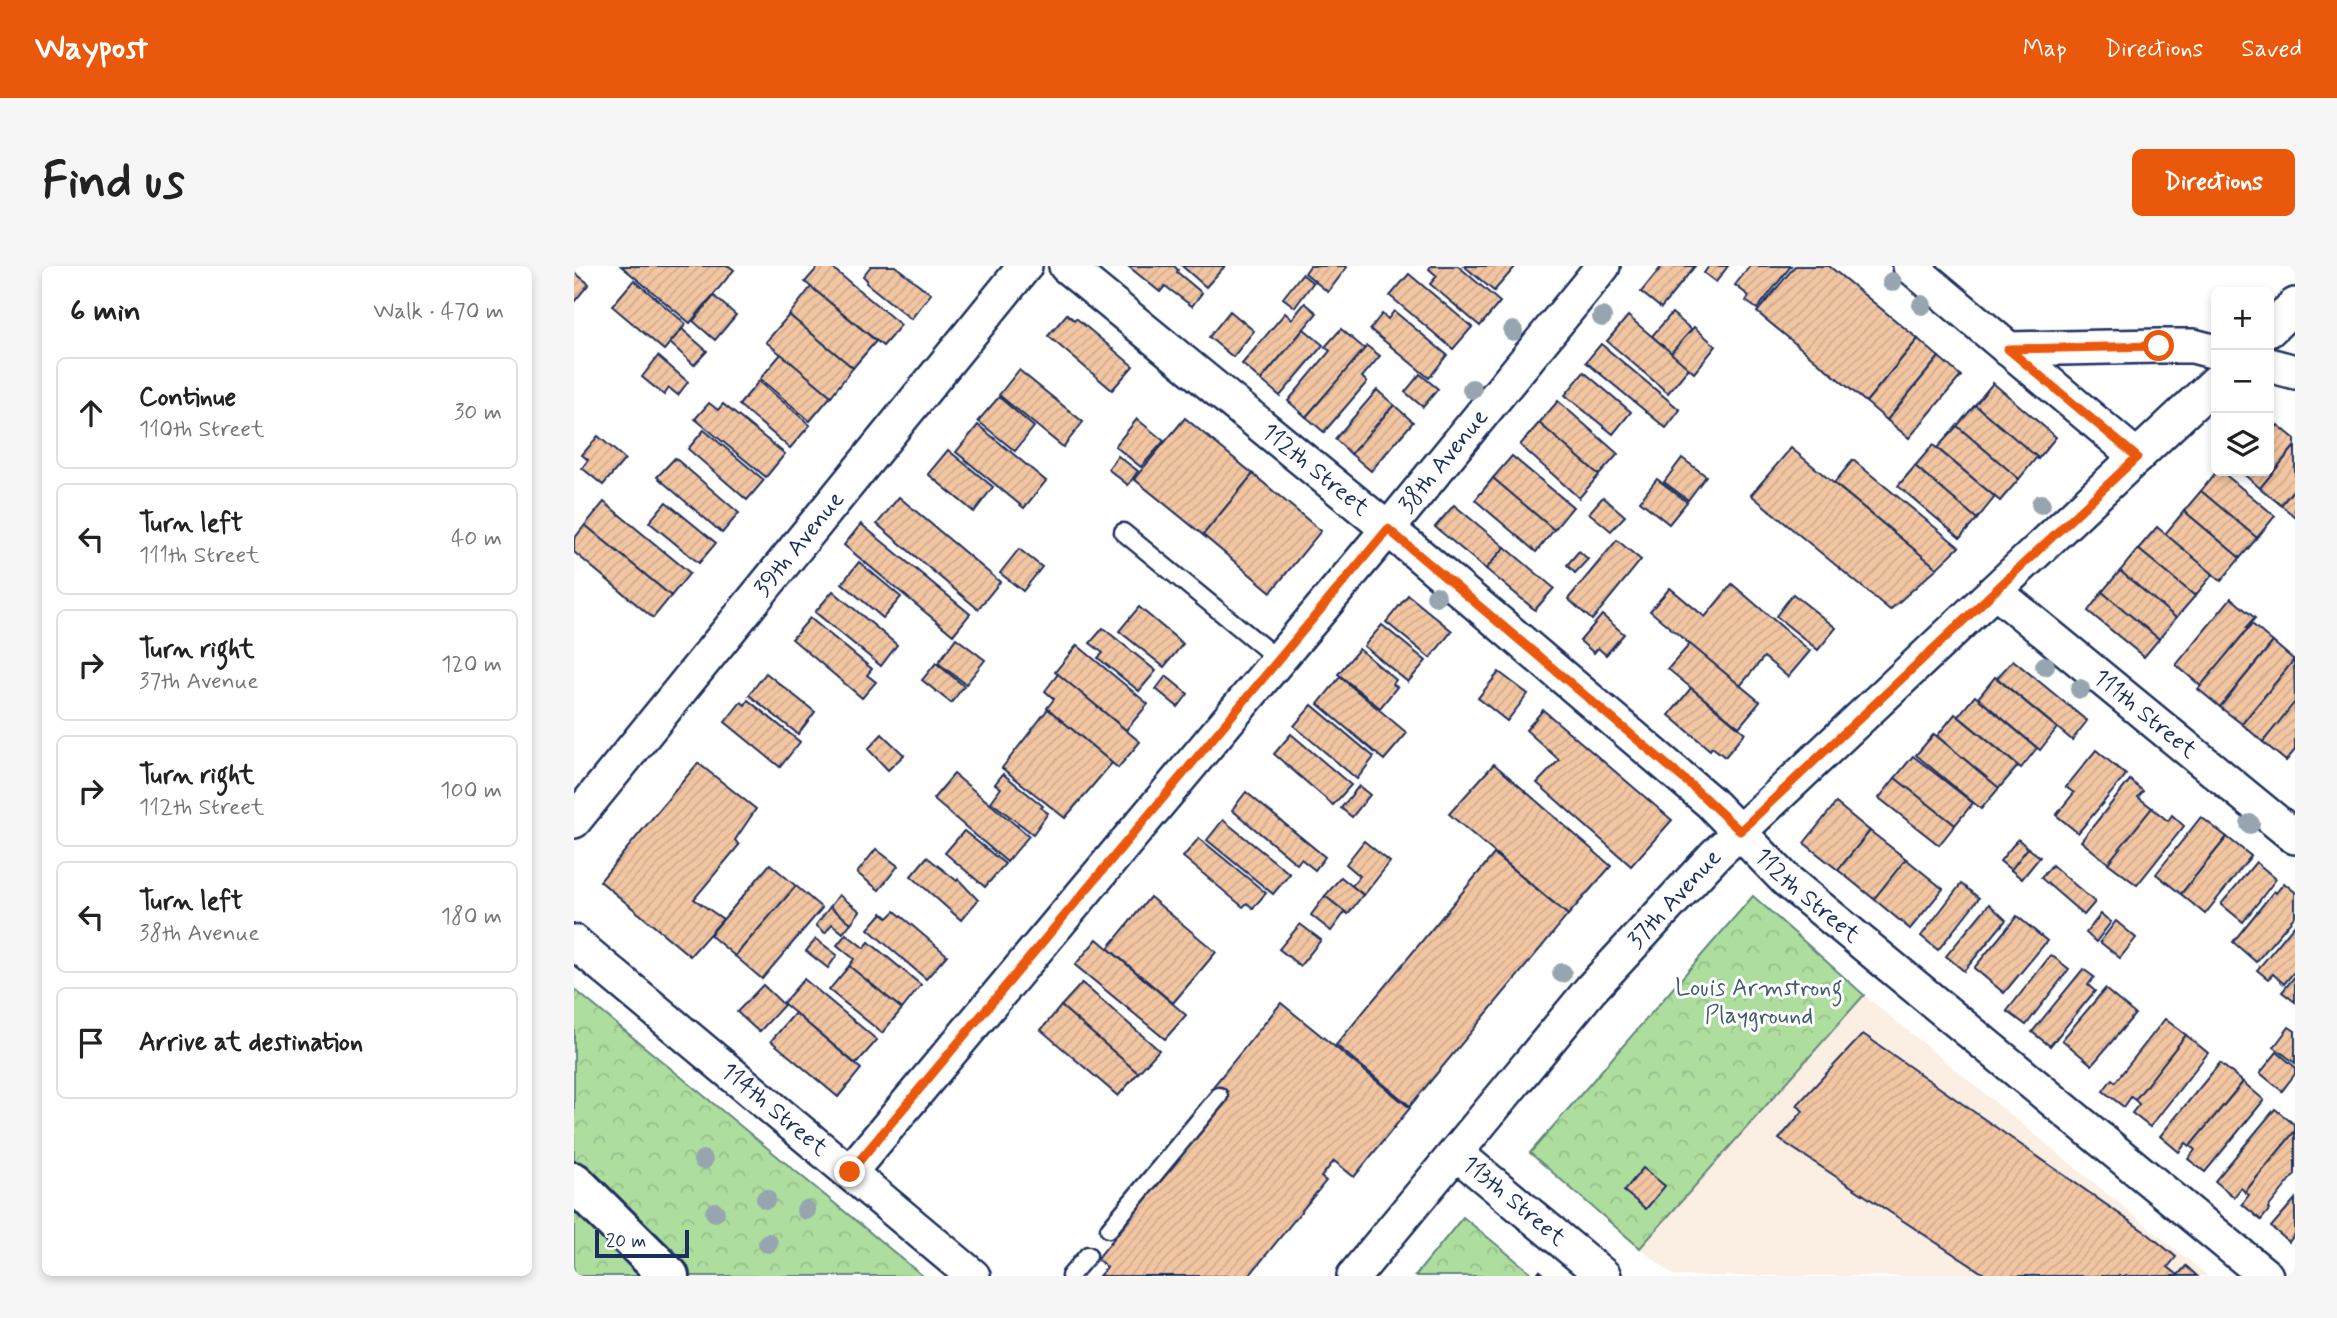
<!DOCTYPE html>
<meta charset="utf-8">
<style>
:root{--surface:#fff;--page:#f6f6f6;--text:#222;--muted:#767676;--line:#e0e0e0;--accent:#ea580c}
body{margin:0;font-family:Mynerve,sans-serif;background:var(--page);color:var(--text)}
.controls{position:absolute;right:21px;top:21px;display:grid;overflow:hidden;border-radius:10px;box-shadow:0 4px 10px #0003}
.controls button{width:63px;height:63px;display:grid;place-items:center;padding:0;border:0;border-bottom:2px solid var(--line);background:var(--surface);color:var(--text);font:35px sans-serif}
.scale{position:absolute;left:21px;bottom:18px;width:94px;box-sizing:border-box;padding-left:7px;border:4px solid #1b2f5e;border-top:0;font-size:19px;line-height:24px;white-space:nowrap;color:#1b2f5e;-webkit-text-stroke:5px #fff;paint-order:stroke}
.stop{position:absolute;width:21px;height:21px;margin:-16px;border:5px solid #ea580c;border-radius:50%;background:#fff}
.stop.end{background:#ea580c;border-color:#fff;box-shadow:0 2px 7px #0008}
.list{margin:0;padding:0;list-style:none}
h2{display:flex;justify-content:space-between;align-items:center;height:91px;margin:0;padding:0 28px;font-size:30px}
h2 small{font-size:23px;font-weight:400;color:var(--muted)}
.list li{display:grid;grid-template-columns:46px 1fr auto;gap:21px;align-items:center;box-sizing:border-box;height:112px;margin:0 14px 14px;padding:0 14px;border:2px solid var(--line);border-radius:10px}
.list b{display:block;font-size:26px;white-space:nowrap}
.list p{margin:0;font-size:23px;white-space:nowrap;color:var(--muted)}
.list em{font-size:23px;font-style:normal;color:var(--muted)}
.icon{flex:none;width:38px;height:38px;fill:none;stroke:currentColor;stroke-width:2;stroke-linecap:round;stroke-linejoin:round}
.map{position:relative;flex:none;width:1721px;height:1010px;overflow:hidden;border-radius:10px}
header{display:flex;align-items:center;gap:42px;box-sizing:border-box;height:98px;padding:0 35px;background:var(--accent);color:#fff}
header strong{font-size:33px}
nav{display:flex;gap:38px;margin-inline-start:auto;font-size:24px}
.intro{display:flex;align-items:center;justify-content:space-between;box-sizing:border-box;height:168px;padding:0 42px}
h1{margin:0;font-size:49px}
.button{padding:18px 32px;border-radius:10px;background:var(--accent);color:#fff;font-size:24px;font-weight:700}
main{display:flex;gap:42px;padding:0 42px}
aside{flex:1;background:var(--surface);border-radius:10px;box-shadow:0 4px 10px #0003}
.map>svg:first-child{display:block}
</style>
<header>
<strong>Waypost</strong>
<nav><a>Map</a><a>Directions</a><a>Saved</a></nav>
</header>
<div class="intro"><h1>Find us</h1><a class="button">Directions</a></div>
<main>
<aside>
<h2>6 min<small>Walk · 470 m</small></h2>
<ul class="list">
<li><svg class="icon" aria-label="ahead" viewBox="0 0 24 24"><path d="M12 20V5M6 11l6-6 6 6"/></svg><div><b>Continue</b><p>110th Street</p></div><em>30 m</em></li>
<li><svg class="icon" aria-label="left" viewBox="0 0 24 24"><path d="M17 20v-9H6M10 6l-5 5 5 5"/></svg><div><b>Turn left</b><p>111th Street</p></div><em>40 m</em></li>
<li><svg class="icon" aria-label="right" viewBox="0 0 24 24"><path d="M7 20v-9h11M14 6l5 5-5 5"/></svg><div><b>Turn right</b><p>37th Avenue</p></div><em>120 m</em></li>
<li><svg class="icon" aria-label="right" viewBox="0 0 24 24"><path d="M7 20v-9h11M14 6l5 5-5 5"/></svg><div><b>Turn right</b><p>112th Street</p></div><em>100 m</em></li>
<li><svg class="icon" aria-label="left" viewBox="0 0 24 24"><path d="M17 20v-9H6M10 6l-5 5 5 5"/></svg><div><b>Turn left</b><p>38th Avenue</p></div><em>180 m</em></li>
<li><svg class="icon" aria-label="arrive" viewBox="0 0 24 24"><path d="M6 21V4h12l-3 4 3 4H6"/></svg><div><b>Arrive at destination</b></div></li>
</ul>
</aside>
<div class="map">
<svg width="1721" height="1010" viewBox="0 0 1721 1010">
<defs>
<pattern id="forest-crowns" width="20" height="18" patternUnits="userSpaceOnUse" patternTransform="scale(1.75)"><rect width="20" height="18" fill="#aede9e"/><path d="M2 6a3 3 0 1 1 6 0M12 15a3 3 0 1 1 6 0" fill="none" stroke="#95bf8a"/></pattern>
<pattern id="building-hatch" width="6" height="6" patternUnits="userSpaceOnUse" patternTransform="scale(1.75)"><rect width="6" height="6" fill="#f3c6a2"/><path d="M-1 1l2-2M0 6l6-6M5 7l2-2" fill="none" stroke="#d0aa8e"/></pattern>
</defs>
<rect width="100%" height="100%" fill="#fff"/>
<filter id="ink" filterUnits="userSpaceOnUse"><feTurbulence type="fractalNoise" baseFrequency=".0143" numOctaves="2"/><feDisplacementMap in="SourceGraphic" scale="14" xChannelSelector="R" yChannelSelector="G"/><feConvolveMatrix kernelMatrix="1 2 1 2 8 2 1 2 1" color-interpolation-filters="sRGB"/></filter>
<g filter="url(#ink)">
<polygon fill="#fbeee3" points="1290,729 1634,1010 1100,1010 1066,982"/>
<g fill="url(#forest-crowns)" stroke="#64867e" stroke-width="2">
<polygon points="1179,630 1290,729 1066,982 956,887"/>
<polygon points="0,723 349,1010 0,1010"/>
<polygon points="889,951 961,1010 841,1010"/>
</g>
<g fill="url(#building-hatch)" stroke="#1b2f5e" stroke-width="2">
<polygon points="47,0 155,0 160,4 116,57"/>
<polygon points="245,0 256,0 327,59 309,80 231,16"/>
<polygon points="297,0 321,0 357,28 337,53 292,17 293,14 289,10"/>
<polygon points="554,0 600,0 604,4 603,6 628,27 618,40 591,20 586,26"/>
<polygon points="608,0 651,0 632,21"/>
<polygon points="736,0 772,0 773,1 754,26 731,7"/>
<polygon points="857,0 884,0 926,36 906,60 856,18 863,10 855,3"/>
<polygon points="890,0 940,0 941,1 920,25"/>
<polygon points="1088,0 1121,0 1087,42 1067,26"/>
<polygon points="1135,0 1154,0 1142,16 1130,7"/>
<polygon points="1176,0 1217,0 1183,43 1172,35 1175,30 1161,19"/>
<polygon points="1221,0 1255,0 1344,73 1292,136 1183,46"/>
<polygon points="0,6 15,18 0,36"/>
<polygon points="728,8 739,17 721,41 709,32"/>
<polygon points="835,8 898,61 879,83 816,30"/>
<polygon points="60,14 112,58 90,84 38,40"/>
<polygon points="237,21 302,75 279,102 215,49"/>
<polygon points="140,30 162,49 141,74 119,55"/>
<polygon points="731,37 743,47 687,114 668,98 711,47 718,53"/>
<polygon points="656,45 680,65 659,91 635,71"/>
<polygon points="820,45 873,89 855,112 796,63 808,48 814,53"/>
<polygon points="1098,47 1118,64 1097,87 1078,70"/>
<polygon points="493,48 500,54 502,52 559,100 538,124 474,70"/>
<polygon points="215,49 279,102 257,130 192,76"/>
<polygon points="1054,50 1115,102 1094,127 1033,75"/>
<polygon points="1120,61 1142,80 1120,107 1097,87"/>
<polygon points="108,63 133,85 120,99 96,77"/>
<polygon points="730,63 749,79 706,130 687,114"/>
<polygon points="767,63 791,83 732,151 714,135 756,85 751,81"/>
<polygon points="1344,73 1365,91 1313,154 1292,136"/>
<polygon points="1027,78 1106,144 1092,162 1012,96"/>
<polygon points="793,80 806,90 788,111 793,116 750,166 732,151"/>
<polygon points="207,88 257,130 236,155 186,113"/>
<polygon points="84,90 114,116 104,129 95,122 90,129 68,111"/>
<polygon points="1365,91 1387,110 1335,172 1313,154"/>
<polygon points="445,104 509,156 489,181 425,129"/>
<polygon points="1010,106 1057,146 1039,168 991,129"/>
<polygon points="846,108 864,123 849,141 831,126"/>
<polygon points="185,115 236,159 216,182 165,139"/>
<polygon points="1419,117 1482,171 1464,193 1401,139"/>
<polygon points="803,124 820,139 777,188 761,173"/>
<polygon points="425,131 460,161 441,185 404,155"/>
<polygon points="984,135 1044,188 1025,209 965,157"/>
<polygon points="135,137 144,144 149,138 211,188 192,211 121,153"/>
<polygon points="820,139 839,156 797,205 777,188"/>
<polygon points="1401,139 1463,191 1445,213 1383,160"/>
<polygon points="611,152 679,208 629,269 560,213"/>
<polygon points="563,153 590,175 567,201 541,180"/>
<polygon points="965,157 1025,209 1005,232 946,179"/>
<polygon points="404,159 472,215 450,242 382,186"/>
<polygon points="1704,159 1721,173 1721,180 1686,222 1666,205 1695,205 1695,170"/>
<polygon points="1383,160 1445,213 1426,235 1363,182"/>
<polygon points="130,164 190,214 173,234 114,183"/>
<polygon points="24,170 51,193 29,219 8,202 14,194 8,189"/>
<polygon points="1359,179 1421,231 1403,253 1341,200"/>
<polygon points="1721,180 1721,222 1707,239 1686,222"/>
<polygon points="1217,182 1363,302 1316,344 1177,229"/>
<polygon points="374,184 419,221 400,246 354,208"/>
<polygon points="544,190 564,205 554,219 534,203"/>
<polygon points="938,190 999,241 980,264 919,212"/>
<polygon points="101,192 165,247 148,267 83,211"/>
<polygon points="1108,192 1132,210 1114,234 1090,216"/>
<polygon points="1279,194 1385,281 1363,302 1260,217"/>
<polygon points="1341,200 1403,253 1386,272 1324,220"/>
<polygon points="1643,205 1647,205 1701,250 1683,272 1627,225"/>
<polygon points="679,208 747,265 697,326 629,269"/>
<polygon points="919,212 980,264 962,286 901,234"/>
<polygon points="1083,213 1113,236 1095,258 1066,235"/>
<polygon points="1721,222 1721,251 1707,239"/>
<polygon points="1627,225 1683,272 1666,292 1610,245"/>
<polygon points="325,231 426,316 404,343 303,258"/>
<polygon points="1029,231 1051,250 1037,265 1015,247"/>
<polygon points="30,236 116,307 97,330 11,259"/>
<polygon points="92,236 142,277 125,297 75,256"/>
<polygon points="880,239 931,281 912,303 861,261"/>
<polygon points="1610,245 1666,292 1647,315 1591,268"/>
<polygon points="287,258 396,348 379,369 270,279"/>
<polygon points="11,259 97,330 79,352 0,286 0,273"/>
<polygon points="1583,261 1639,308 1621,330 1564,283"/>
<polygon points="1043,274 1067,294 1018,354 994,333"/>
<polygon points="931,281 980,322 961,344 912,303"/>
<polygon points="445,283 468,301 449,325 426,307"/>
<polygon points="1564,283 1621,330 1602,352 1546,305"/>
<polygon points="1005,285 1014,293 1001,307 993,299"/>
<polygon points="285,296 327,331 309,352 268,317"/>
<polygon points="1546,305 1602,352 1585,373 1528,326"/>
<polygon points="1158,318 1236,385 1214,411 1190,391 1166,420 1076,345 1096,322 1131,351"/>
<polygon points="259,325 323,379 307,400 241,346"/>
<polygon points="1528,326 1585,373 1570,391 1514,345"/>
<polygon points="1219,328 1262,362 1244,384 1202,350"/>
<polygon points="834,329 878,365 856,392 812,356"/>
<polygon points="1657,332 1681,352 1672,362 1674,363 1627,420 1602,399"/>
<polygon points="565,341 609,378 590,401 545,365"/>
<polygon points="1028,349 1050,368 1032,389 1024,382 1020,387 1006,375"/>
<polygon points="236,352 298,403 293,409 302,416 288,432 218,373"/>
<polygon points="1678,358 1699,376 1646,441 1624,423"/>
<polygon points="808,359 852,395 834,416 790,380"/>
<polygon points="529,362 582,405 565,425 524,392 529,387 516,377"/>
<polygon points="382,372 411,394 392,418 364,397"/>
<polygon points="1699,376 1720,394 1668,458 1646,441"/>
<polygon points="1116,378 1186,436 1165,461 1094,403"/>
<polygon points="503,379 574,438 552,464 481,406"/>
<polygon points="785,383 822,414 819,418 823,421 806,442 764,408"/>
<polygon points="1439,394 1513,455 1498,474 1423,412"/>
<polygon points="1720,394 1721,436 1689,476 1668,458"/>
<polygon points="362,397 390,420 377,437 348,414"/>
<polygon points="925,406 954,428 933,455 904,432"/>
<polygon points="192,407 241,446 224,468 175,429"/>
<polygon points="484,408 566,476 544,502 473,442 480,433 471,425"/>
<polygon points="592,410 614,428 604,441 582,423"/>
<polygon points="766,411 833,467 810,494 744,438"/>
<polygon points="1421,411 1483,462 1466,484 1404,432"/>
<polygon points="1117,422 1171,467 1151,491 1138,481 1136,484 1095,449"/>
<polygon points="1401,430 1463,482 1447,502 1384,450"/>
<polygon points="174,434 226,476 206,501 151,456 167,436 171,439"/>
<polygon points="1721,436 1721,484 1712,495 1689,476"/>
<polygon points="738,439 800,491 783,513 720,460"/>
<polygon points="474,443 538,497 491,552 428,502"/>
<polygon points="969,444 1098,554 1057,600 963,517 985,494 952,464"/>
<polygon points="1381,448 1444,500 1425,522 1363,470"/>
<polygon points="308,468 330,489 314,504 294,483"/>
<polygon points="717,468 777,519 759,539 700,488"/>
<polygon points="1360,468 1425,522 1407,543 1342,489"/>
<polygon points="1522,484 1552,509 1504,567 1482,549 1500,527 1492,521"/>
<polygon points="1339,490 1399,537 1381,559 1321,512"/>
<polygon points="124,497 182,543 161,574 165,579 120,633 149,653 116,690 26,615"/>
<polygon points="920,498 1037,600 994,649 875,548"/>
<polygon points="380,508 455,570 433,596 359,533"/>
<polygon points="429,508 469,540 467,542 474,547 459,568 417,536 427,522 421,518"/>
<polygon points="1321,512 1381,559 1365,579 1305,532"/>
<polygon points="1556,514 1569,525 1564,531 1578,542 1534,597 1507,575"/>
<polygon points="785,520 796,529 778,551 767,542"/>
<polygon points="672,526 751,591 741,604 727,593 723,598 658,544"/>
<polygon points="1262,537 1296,565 1264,604 1230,577"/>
<polygon points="1578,542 1594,555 1598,549 1610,560 1563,619 1534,597"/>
<polygon points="1627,551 1653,571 1607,628 1582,608"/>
<polygon points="649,554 716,608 699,628 633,574"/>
<polygon points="390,565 431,598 411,621 371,587"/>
<polygon points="1296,565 1332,593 1300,633 1264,604"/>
<polygon points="1653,571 1677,590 1631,648 1607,628"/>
<polygon points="625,572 692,627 679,642 673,637 669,641 609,591"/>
<polygon points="1444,573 1454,582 1437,604 1426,595"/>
<polygon points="790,575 816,596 790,629 778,620 786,610 772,598"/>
<polygon points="1454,582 1466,591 1448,613 1437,604"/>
<polygon points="302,583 324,600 305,624 283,607"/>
<polygon points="920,588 994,649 836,840 762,779"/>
<polygon points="353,591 383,615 384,613 404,634 387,654 337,610"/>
<polygon points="1332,593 1369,623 1336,663 1300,633"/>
<polygon points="1682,596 1702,613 1669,656 1647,638"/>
<polygon points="196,598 222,620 161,690 136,669"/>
<polygon points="1478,599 1521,636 1510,649 1467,612"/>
<polygon points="767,611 789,629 774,648 751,630"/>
<polygon points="1710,617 1721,626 1721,650 1682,696 1659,676 1700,625 1702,627"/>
<polygon points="1387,618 1405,632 1364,684 1347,670"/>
<polygon points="222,620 248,642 188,713 161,690"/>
<polygon points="265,629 286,645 277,657 256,641"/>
<polygon points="751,630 771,646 757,665 737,649"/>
<polygon points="576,631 642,686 599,737 534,682"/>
<polygon points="1415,638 1432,654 1390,705 1372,690"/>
<polygon points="256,641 277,657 269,667 258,658 251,667 242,659"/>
<polygon points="321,645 373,689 352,713 294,663 308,647 314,652"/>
<polygon points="1527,648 1537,656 1522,676 1512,667"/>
<polygon points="1443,650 1473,675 1430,727 1400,702"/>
<polygon points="1542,655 1562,672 1546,692 1526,676"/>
<polygon points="726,658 747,674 726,700 705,683"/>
<polygon points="1721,658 1721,705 1710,718 1699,708 1694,713 1683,704"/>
<polygon points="272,668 290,682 295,676 347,719 328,743 275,700 280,693 263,679"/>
<polygon points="242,673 263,689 254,702 232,685"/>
<polygon points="523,673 612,749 591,773 501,699"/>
<polygon points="1477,689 1495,703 1452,759 1433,745"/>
<polygon points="275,700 328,743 308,767 255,724"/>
<polygon points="1509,703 1520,711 1514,719 1521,725 1476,780 1458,766"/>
<polygon points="1721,710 1721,736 1708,726"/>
<polygon points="230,713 303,774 282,798 209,737"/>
<polygon points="508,717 585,784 564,807 487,740"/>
<polygon points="189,719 210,739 185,766 163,746"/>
<polygon points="1531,723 1561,748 1518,799 1488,774"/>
<polygon points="707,737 836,842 780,911 760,895 747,911 752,915 675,1010 525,1010 533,1001 523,993 652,835 637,823"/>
<polygon points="487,740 564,807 544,830 467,764"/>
<polygon points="221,747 287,803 264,831 197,775"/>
<polygon points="1591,753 1612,769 1561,834 1557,831 1550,841 1529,825 1538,813 1541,816"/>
<polygon points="1715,761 1721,765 1721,797 1700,781"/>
<polygon points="1289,768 1574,968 1602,991 1594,1001 1604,1009 1612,1000 1623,1010 1413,1010 1205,873 1229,845 1223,839"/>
<polygon points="1612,769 1634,787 1576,861 1558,847 1565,838 1561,834"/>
<polygon points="1703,786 1721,801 1721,808 1708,825 1686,807"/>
<polygon points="1646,797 1669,816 1616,880 1612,877 1605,886 1586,870"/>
<polygon points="1669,816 1690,834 1631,906 1614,893 1621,884 1616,880"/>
<polygon points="1701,843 1721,859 1721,865 1671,926 1667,922 1660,931 1641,915"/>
<polygon points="1721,865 1721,908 1694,942 1695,944 1687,954 1668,938 1675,929 1671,926"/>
<polygon points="1069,902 1091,920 1072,943 1050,925"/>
<polygon points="1721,933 1721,968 1715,976 1697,961"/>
</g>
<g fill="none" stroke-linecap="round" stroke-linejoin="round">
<g stroke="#1b2f5e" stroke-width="21">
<g id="service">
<polyline points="549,266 705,394"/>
<polyline points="535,963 645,830"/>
<polyline points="496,1010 514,989"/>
</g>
</g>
<g stroke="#1b2f5e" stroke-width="38">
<g id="minor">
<path id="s1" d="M492 0 837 282 1136 536 1212 614 1692 1010"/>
<polyline points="1336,0 1563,191"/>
<polyline points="1695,64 1721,39"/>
<polyline points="1434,83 1585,80 1619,80 1642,86"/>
<polyline points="1695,99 1721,106"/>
<path id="s2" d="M1421 325 1721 571"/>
<path id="s3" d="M0 555 451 0"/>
<path id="s4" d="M0 676 399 1010"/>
<path id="s5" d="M882 887 1030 1010"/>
<path id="s6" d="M276 906 814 263 1029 0"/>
<path id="s7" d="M780 1010 1017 723 1142 588 1642 116"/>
</g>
</g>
<g stroke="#1b2f5e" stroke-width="44">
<polyline id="motorway" points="0,916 95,1010"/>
</g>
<polyline stroke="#1b2f5e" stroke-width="4.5" stroke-dasharray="7 5" stroke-linecap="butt" points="963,1010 970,1002"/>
<use href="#service" stroke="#fff" stroke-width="16"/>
<use href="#minor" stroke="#fff" stroke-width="33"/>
<use href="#motorway" stroke="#fff" stroke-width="38"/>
</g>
<g fill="#96a5af">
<circle cx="1318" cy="16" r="10"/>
<circle cx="1348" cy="39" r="10"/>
<circle cx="1028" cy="51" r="10"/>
<circle cx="939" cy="65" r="10"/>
<circle cx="898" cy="123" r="10"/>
<circle cx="1467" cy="238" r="10"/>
<circle cx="862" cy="330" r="10"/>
<circle cx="1471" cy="400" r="10"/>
<circle cx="1506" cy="423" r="10"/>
<circle cx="1676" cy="558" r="10"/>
<circle cx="988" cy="707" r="10"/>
<circle cx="129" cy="894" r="10"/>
<circle cx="192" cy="933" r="10"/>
<circle cx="232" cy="944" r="10"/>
<circle cx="141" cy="946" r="10"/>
<circle cx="194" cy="977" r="10"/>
</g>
</g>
<g fill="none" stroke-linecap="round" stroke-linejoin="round" filter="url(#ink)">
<polyline stroke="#ea580c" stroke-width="9" points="276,906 814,263 1118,520 1166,565 1563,191 1434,83 1585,80"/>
</g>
<g text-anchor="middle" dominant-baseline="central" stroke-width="6" stroke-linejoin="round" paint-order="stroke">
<g font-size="24" fill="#1b2f5e" stroke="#fff">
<text stroke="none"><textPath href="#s6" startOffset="926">38th Avenue</textPath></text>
<text stroke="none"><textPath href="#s1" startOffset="322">112th Street</textPath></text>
<text stroke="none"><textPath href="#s3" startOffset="357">39th Avenue</textPath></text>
<text stroke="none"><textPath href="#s2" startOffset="194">111th Street</textPath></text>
<text stroke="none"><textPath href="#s1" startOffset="973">112th Street</textPath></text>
<text stroke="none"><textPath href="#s7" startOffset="495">37th Avenue</textPath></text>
<text stroke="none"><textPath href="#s4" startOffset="261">114th Street</textPath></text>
<text stroke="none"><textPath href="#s5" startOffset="75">113th Street</textPath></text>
</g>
<g font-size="24" fill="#405b6e" stroke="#fff">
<text x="1185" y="722">Louis Armstrong<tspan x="1185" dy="28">Playground</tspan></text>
</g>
</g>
</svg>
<div class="controls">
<button>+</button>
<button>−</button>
<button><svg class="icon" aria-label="layers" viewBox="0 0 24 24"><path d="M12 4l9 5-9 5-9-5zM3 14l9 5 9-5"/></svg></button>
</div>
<div class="scale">20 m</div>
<div class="stop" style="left:1585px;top:80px"></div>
<div class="stop end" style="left:276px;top:906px"></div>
</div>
</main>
